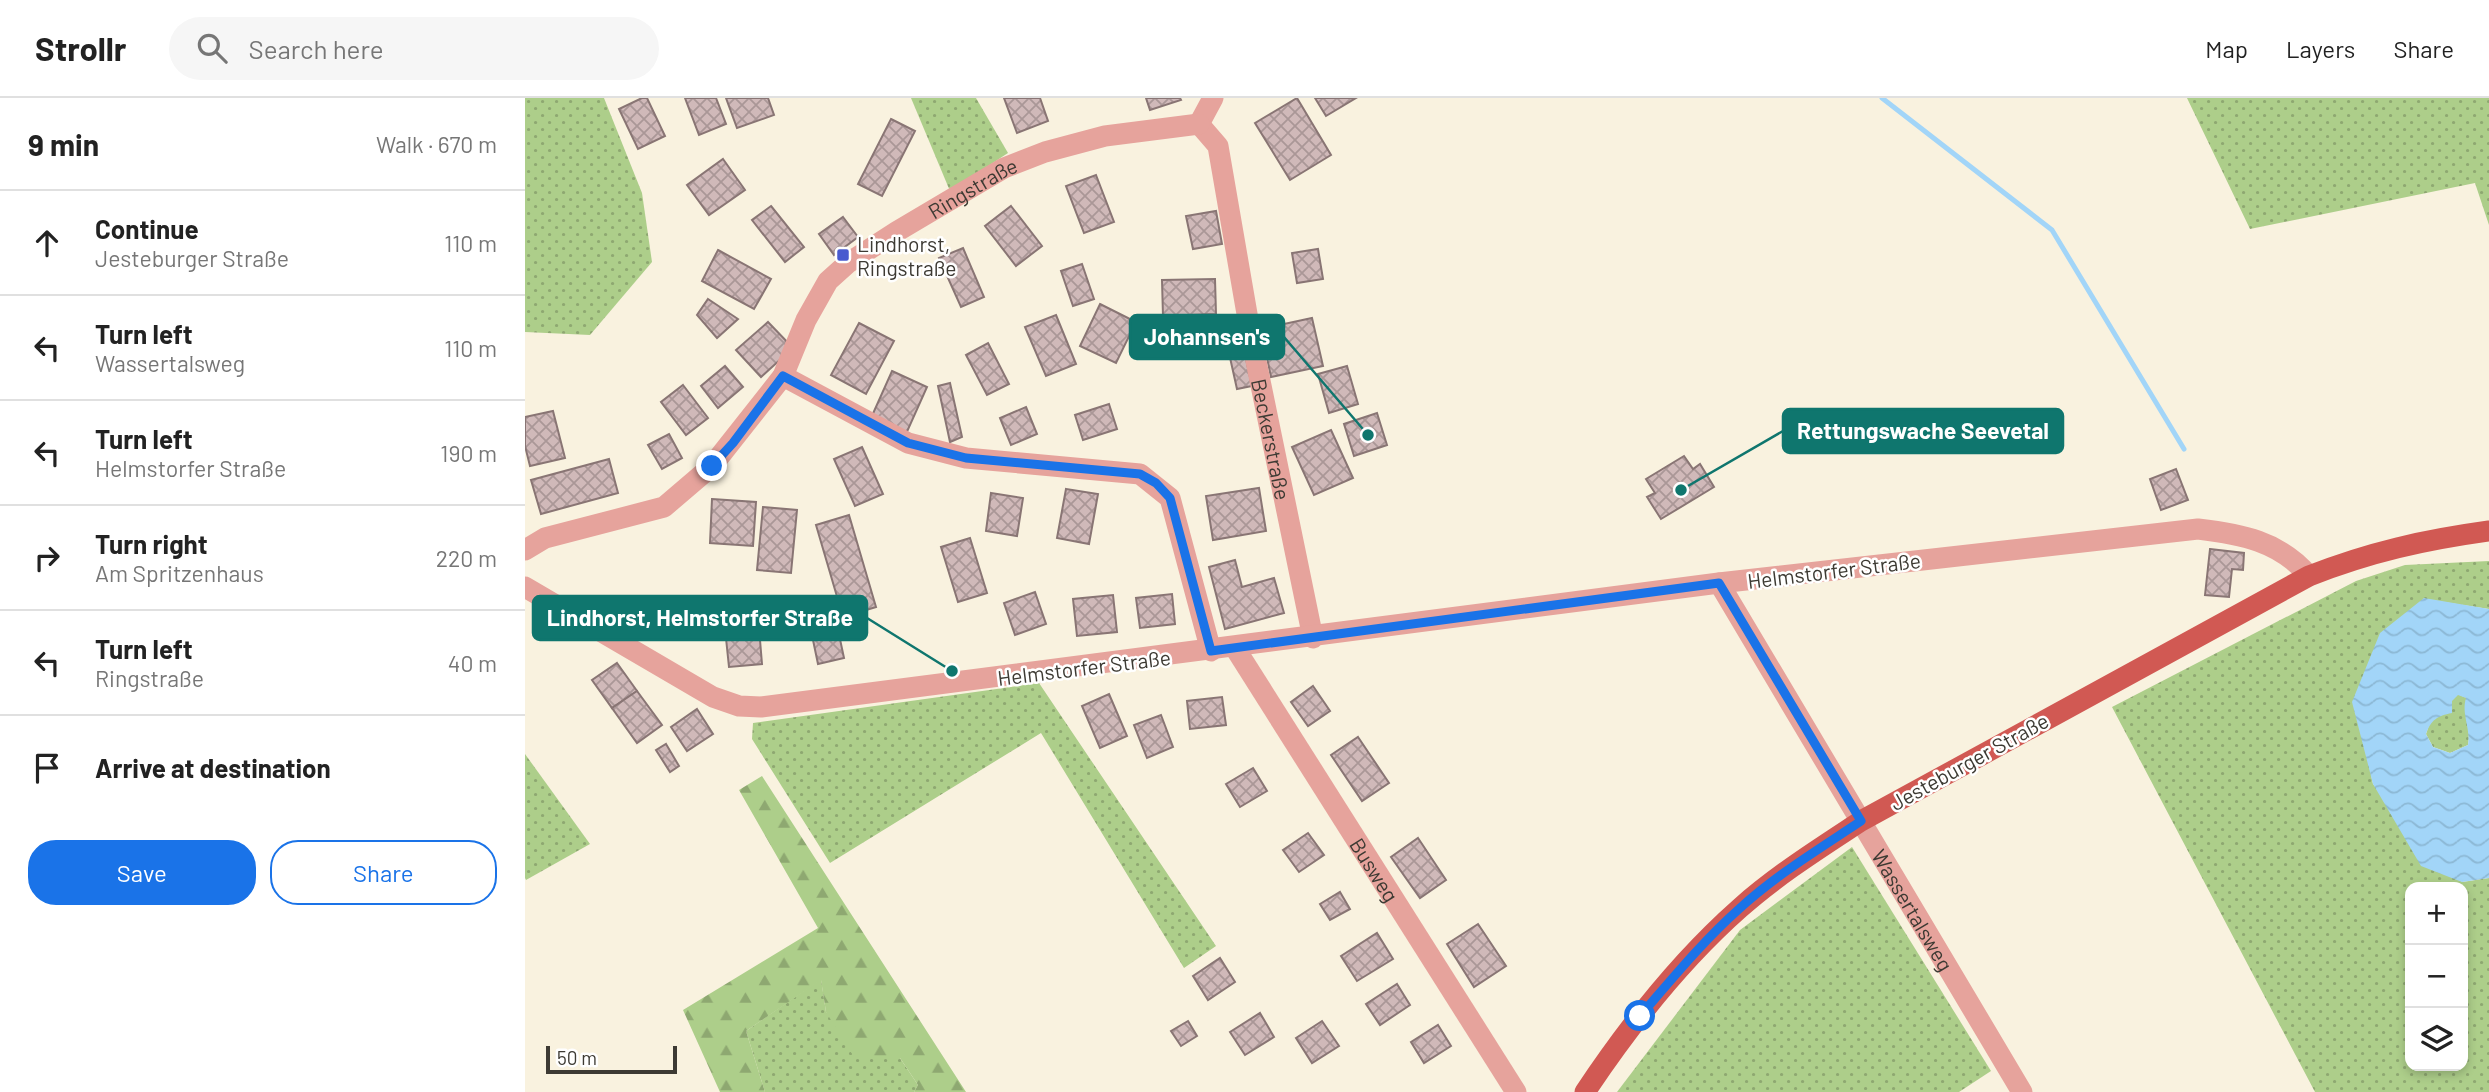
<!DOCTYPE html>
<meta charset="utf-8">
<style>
:root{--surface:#fff;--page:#f6f6f6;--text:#222;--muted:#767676;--line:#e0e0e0;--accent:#1a73e8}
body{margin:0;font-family:Barlow,sans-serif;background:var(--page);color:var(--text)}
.controls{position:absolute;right:21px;bottom:21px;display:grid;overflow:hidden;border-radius:14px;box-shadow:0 4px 10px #0003}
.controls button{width:63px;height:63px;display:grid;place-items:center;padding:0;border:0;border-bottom:2px solid var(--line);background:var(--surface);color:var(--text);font:35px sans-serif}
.scale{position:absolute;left:21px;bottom:18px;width:131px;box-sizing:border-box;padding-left:7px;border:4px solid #3d3a33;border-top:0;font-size:19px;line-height:24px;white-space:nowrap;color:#3d3a33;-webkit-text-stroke:5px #fff;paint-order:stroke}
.stop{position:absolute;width:21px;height:21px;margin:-16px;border:5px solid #1a73e8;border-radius:50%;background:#fff}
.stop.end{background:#1a73e8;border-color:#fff;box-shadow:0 2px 7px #0008}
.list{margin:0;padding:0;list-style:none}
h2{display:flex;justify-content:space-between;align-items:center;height:91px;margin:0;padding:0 28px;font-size:30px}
h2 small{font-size:23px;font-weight:400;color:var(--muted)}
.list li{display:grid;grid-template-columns:46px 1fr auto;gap:21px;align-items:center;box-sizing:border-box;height:105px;padding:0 28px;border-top:2px solid var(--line)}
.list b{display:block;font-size:26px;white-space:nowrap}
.list p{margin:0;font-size:23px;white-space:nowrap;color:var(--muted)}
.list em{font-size:23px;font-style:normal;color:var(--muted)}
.actions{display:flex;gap:14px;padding:21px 28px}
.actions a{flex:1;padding:16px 0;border:2px solid var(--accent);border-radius:28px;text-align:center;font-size:24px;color:var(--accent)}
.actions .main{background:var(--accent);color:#fff}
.icon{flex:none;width:38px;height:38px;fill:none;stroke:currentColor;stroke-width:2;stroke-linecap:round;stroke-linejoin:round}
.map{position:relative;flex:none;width:1964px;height:994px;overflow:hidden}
header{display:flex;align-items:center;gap:42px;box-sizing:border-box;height:98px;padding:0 35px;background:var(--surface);border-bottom:2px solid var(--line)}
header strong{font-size:33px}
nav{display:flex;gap:38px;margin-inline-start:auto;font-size:24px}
.search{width:490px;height:63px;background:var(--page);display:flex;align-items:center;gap:18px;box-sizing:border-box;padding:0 24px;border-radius:38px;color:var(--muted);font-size:26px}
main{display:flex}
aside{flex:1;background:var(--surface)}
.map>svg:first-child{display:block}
</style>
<header>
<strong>Strollr</strong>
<div class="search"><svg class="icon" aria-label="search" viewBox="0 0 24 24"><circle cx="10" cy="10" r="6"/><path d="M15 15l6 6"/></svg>Search here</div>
<nav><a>Map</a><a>Layers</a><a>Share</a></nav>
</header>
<main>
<aside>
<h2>9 min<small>Walk · 670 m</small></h2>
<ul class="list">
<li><svg class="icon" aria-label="ahead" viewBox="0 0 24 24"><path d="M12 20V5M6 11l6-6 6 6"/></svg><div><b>Continue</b><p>Jesteburger Straße</p></div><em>110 m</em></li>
<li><svg class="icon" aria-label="left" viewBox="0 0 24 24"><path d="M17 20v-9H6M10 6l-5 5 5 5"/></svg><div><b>Turn left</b><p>Wassertalsweg</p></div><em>110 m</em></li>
<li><svg class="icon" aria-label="left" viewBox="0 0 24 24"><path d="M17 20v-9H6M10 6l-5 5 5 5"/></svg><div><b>Turn left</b><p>Helmstorfer Straße</p></div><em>190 m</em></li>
<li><svg class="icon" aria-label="right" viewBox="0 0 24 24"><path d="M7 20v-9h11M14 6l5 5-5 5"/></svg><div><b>Turn right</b><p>Am Spritzenhaus</p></div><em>220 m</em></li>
<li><svg class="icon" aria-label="left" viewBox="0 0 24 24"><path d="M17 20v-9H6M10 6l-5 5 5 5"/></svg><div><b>Turn left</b><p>Ringstraße</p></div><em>40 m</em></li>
<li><svg class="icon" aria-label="arrive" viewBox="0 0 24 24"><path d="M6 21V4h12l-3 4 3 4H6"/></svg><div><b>Arrive at destination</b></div></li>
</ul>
<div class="actions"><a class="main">Save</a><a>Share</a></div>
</aside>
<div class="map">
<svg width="1964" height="994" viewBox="0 0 1964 994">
<defs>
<pattern id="green-dots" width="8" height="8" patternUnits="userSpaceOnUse" patternTransform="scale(1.75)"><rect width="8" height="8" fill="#adce8a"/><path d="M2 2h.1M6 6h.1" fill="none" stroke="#8ea871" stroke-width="1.8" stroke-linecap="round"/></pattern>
<pattern id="forest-firs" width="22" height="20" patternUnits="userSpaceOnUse" patternTransform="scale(1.75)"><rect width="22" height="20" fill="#adce8a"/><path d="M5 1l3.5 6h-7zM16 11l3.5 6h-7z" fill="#8ea871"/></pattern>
<pattern id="water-waves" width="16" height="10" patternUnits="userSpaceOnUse" patternTransform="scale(1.75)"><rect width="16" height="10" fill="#a2d5f8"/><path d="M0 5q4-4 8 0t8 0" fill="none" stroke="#8cb8d5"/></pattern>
<pattern id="building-cross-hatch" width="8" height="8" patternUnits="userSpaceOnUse" patternTransform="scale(1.75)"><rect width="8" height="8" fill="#d0b9b9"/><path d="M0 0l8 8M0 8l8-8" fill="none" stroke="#aa9797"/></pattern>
</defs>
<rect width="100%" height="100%" fill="#f9f2df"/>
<g fill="url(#green-dots)" fill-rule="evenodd">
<polygon points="0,0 79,0 117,95 127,164 65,237 0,234"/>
<polygon points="386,0 451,0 483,55 425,93"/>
<polygon points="1662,0 1964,0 1964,127 1950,85 1725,131"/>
<path d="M1964 463V511L1899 501 1840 649 1848 686 1937 784 1964 780V994H1790L1587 609 1831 483 1880 467ZM1885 789H1938V968H1885Z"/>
<polygon points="514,585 691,848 659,870 516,635 305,765 227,641 228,625"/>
<path d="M1933 596 1941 600C1940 616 1946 631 1943 647L1925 655 1908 649 1901 636 1905 624Z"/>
<polygon points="0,656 65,746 1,782 0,780"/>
<polygon points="1327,749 1466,973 1434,994 1092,994 1215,832"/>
<polygon points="296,881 301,914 375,960 393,987 389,994 240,994 221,933"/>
</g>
<polygon fill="url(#forest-firs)" points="237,678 441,994 389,994 393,987 375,960 329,959 301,914 296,882 221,933 240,994 195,994 158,912 293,830 214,692"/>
<path fill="url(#water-waves)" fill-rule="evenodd" d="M1899 500 1964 511V780L1937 784 1896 768 1848 686 1827 604 1855 535ZM1933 597 1941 600C1936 617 1946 630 1943 647L1925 655 1908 649 1901 636C1906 622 1912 618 1927 615V603Z"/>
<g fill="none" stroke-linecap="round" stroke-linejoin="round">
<polyline stroke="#a2d5f8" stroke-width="5" points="1357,0 1527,132 1659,351"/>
</g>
<g fill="url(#building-cross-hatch)" stroke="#897574" stroke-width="2">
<polygon points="117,0 122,0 140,38 113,51 94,11"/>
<polygon points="160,0 191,0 201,26 174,37"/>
<polygon points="201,0 243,0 249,17 212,30"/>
<polygon points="479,0 515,0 523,23 492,35"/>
<polygon points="621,0 655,0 656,2 625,12"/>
<polygon points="772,0 806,57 765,82 730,25"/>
<polygon points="790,0 831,0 801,18"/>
<polygon points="366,21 390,33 357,98 333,86"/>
<polygon points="198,61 220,92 184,117 162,87"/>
<polygon points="571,77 589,124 559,135 541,88"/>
<polygon points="246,108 279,149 260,164 227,122"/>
<polygon points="486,108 517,148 491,168 460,128"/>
<polygon points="691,113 697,146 668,151 661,118"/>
<polygon points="318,119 333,139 309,157 294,136"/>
<polygon points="438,150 459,199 436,209 414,160"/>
<polygon points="793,151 798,181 772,185 767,155"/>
<polygon points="193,152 246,181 229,211 177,183"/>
<polygon points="557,166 569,201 548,208 536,173"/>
<polygon points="690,181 691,216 638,218 637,182"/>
<polygon points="183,201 213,221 192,240 172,217"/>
<polygon points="575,206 611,224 591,265 555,248"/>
<polygon points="531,217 551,266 521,278 500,229"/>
<polygon points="787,220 798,268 746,279 736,231"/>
<polygon points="243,224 268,250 236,279 211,252"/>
<polygon points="334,225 369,243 341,296 306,277"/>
<polygon points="463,245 484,286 462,297 441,257"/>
<polygon points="719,252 727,288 712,291 704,255"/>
<polygon points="200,268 218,289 193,310 176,288"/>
<polygon points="822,268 833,306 804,315 793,276"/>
<polygon points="367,273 402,289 381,336 346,320"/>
<polygon points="425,285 437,339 425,344 413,288"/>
<polygon points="158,287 183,320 161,337 136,304"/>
<polygon points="584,306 592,331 558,342 550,317"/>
<polygon points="501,309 512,336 486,347 475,320"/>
<polygon points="28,313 40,360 5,368 0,348 0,319"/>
<polygon points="852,315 862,347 829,358 819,326"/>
<polygon points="806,332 828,380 789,397 767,349"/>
<polygon points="144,336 157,360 137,371 123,347"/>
<polygon points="337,349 358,396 330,408 309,361"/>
<polygon points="1159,358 1168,371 1175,366 1189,389 1136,421 1122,399 1130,395 1121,381"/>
<polygon points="84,361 93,395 16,416 6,382"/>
<polygon points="1651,371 1663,402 1636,412 1625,381"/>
<polygon points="734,390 741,433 688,442 681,398"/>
<polygon points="541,391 573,396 564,446 532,440"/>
<polygon points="466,395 498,400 492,438 461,433"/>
<polygon points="187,401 231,404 228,448 185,445"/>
<polygon points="238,409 272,412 266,475 232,472"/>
<polygon points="324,417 351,509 318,519 291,427"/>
<polygon points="445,440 462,495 433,504 416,449"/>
<polygon points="1685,451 1719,455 1718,472 1707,471 1704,499 1680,497"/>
<polygon points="710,462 717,489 749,480 759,515 700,531 684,469"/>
<polygon points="510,494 521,526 490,537 479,505"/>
<polygon points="647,496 650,526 615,530 611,500"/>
<polygon points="588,497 592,534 552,538 548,501"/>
<polygon points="309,513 319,560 293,566 283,518"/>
<polygon points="233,518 237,566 204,569 199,521"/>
<polygon points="92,565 112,593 87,610 67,582"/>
<polygon points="788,588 805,613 783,628 766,604"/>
<polygon points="112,593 137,627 112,645 87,610"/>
<polygon points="584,596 602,638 575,650 557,608"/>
<polygon points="697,599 701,627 665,631 662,603"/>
<polygon points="172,611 188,636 162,653 146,629"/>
<polygon points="636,617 648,649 622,660 609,627"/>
<polygon points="833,639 864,685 837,703 806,657"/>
<polygon points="141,646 154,668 145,674 131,652"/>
<polygon points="728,670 742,693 715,709 701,686"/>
<polygon points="783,735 799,757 774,774 758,752"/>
<polygon points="893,740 921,782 895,800 866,759"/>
<polygon points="815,794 825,811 805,822 795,806"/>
<polygon points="953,826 981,868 949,889 922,846"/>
<polygon points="852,835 868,861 832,883 816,858"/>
<polygon points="695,860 710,884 683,902 668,878"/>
<polygon points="872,886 885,907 855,927 841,906"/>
<polygon points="735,915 749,939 720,957 705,934"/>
<polygon points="663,923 672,938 656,948 646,933"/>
<polygon points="797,923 814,948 787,965 771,940"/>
<polygon points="913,927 926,948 899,965 886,944"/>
</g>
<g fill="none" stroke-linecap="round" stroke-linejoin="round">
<g stroke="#e6a39c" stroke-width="21">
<path id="s1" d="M674 26 693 48 726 239 788 540"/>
<polyline points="674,26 688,0"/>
<polyline points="258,278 383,345 441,360 615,376 645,400 686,553"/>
<path id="s2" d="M0 452 20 440 139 409 187 368 258 278 281 222 303 183 323 165 371 134 479 70 520 54 580 38 674 26"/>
<path id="s3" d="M1194 485 1497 994"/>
<path d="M0 489 188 599 214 608 236 609 1194 485 1673 431C1715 436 1755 443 1784 478"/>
<path id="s4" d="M710 550 991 994"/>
</g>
<path stroke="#d15953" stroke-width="21" d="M1060 994C1104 928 1155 863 1215 810 1252 777 1295 750 1336 723L1784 478C1845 454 1899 442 1964 433"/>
</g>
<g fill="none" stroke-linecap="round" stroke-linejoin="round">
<path stroke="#1a73e8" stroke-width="9" d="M187 368 208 345 258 278 383 345 441 360 615 376 631 385 645 400 686 553 1194 485 1336 723C1294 751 1251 777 1214 811 1178 843 1147 881 1115 918"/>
</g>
<rect fill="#485acf" stroke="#fff" stroke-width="2.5" x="311" y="150" width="14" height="14" rx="3.5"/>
<g text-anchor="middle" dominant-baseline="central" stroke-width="5" stroke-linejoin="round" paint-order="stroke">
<g font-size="21" fill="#3d3a33" stroke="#fff">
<text stroke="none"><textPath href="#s2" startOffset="602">Ringstraße</textPath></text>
<text stroke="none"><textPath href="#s1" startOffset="327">Beckerstraße</textPath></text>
<text transform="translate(1309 472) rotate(-7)">Helmstorfer Straße</text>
<text transform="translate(559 569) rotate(-7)">Helmstorfer Straße</text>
<text transform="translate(1444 663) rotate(-29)">Jesteburger Straße</text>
<text stroke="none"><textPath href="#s4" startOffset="262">Busweg</textPath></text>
<text stroke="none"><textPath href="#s3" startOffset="380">Wassertalsweg</textPath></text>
</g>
<g font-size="21" fill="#3d3a33" stroke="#fff" text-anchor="start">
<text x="332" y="145">Lindhorst,<tspan x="332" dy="24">Ringstraße</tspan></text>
</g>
</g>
<path fill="none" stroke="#0f766e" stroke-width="2.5" d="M843 337L759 239M1156 392L1258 333M427 573L342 520"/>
<g fill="#0f766e" stroke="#fff" stroke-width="2.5">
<circle cx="843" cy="337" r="7"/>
<circle cx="1156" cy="392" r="7"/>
<circle cx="427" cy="573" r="7"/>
</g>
<g fill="#0f766e" stroke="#0f766e" stroke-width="2.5">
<rect x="605" y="217" width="154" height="44" rx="7"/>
<rect x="1258" y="311" width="280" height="44" rx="7"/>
<rect x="8" y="498" width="334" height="44" rx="7"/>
</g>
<g font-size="23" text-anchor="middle" font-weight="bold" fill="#fff">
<text x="682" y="247">Johannsen's</text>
<text x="1398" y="341">Rettungswache Seevetal</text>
<text x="175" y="528">Lindhorst, Helmstorfer Straße</text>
</g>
</svg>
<div class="controls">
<button>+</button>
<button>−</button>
<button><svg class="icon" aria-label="layers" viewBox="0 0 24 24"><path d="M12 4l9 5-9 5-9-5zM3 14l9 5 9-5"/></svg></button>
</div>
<div class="scale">50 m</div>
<div class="stop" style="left:1115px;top:918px"></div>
<div class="stop end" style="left:187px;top:368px"></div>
</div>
</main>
